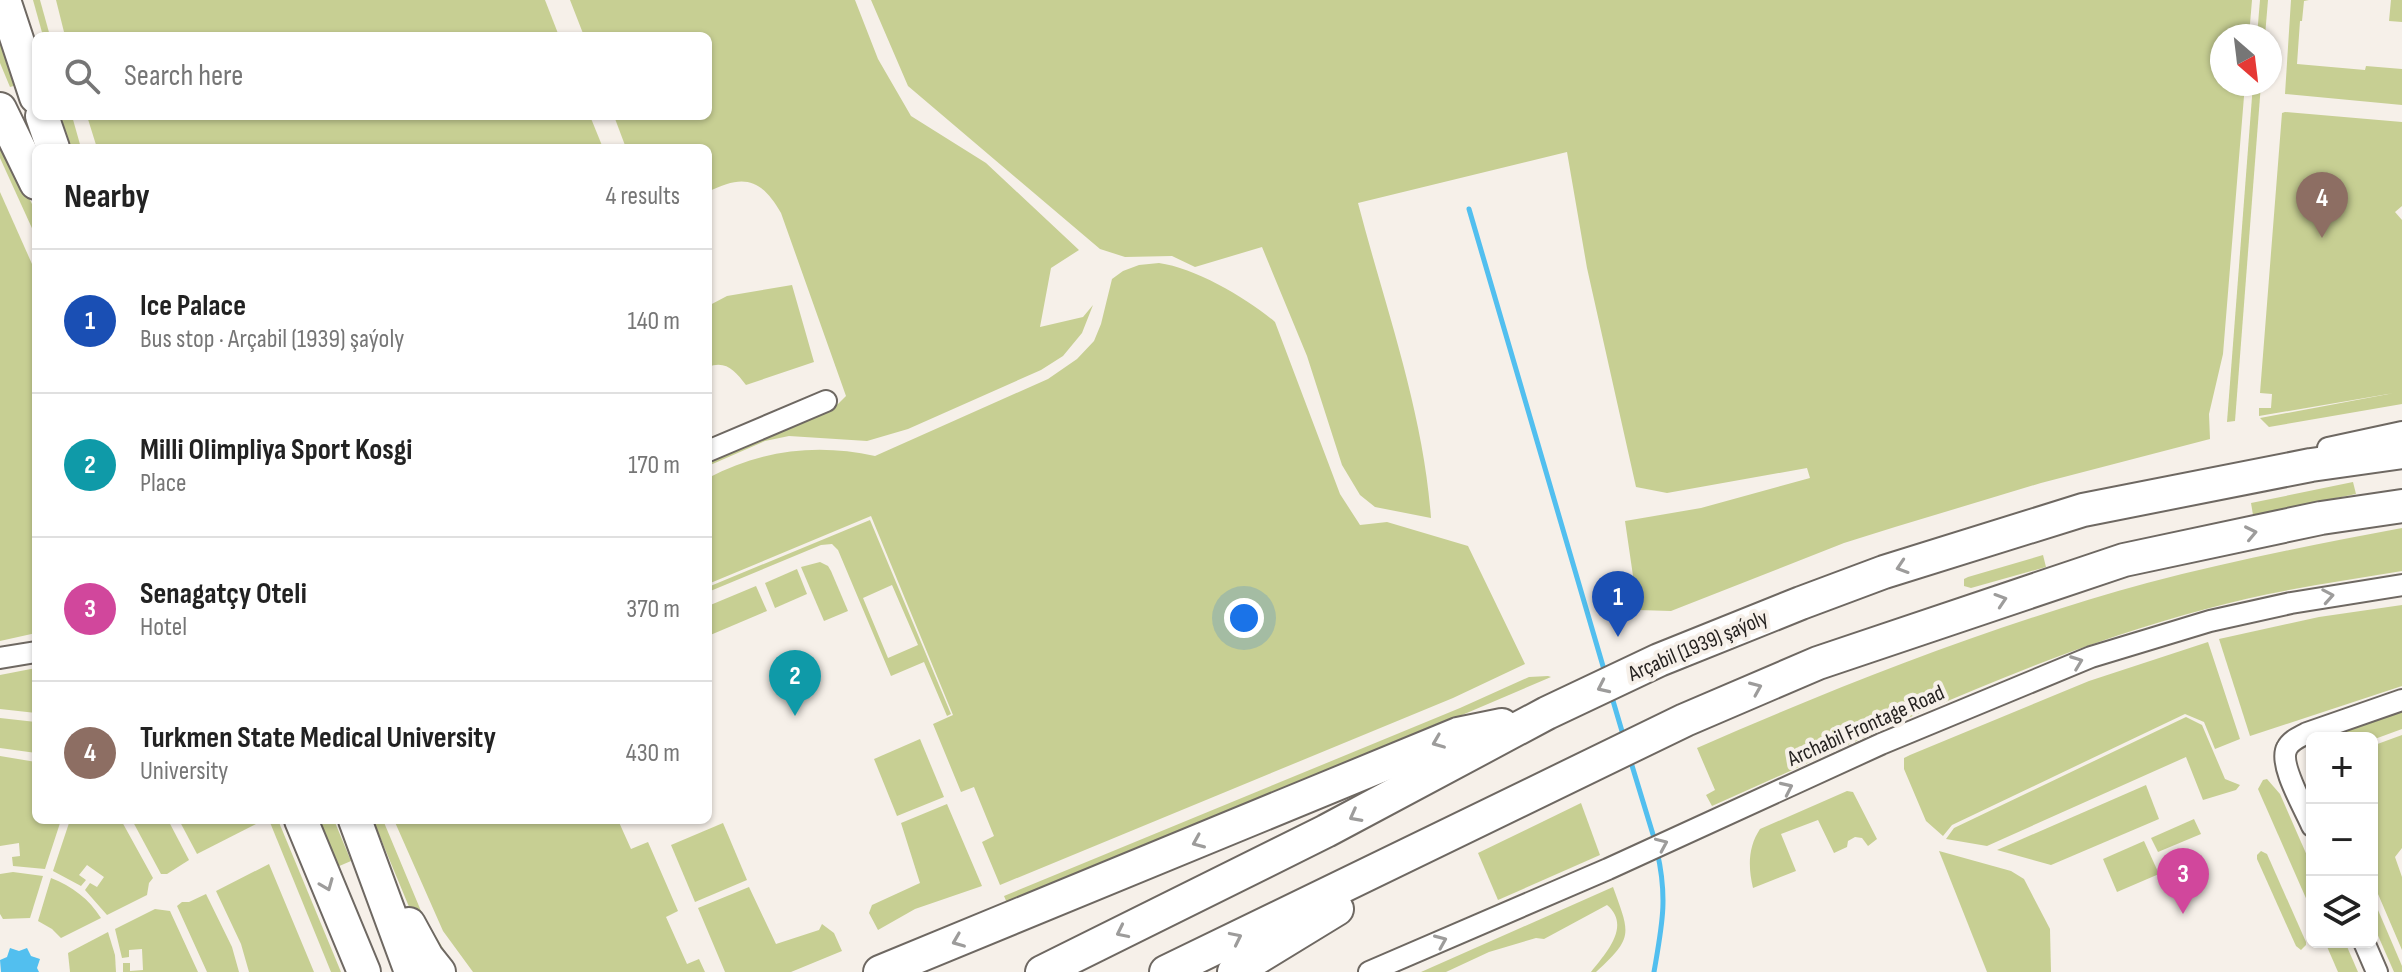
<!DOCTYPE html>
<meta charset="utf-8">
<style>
:root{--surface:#fff;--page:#f2f2f2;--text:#222;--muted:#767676;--line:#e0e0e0;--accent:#db2777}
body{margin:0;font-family:"Sofia Sans Condensed",sans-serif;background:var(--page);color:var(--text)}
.controls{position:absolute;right:24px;bottom:24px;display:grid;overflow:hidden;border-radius:12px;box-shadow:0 2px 6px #0004}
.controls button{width:72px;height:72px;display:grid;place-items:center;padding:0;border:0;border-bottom:2px solid var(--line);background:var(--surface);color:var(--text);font:40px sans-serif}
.compass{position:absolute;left:2210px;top:24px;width:72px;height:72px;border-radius:50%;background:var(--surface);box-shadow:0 2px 6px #0004;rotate:152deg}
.you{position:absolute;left:1244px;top:618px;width:28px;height:28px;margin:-20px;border:6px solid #fff;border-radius:50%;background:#1a73e8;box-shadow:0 0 0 12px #1a73e833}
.badge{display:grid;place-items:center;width:52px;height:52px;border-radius:50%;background:var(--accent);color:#fff;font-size:26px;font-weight:700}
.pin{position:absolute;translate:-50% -66px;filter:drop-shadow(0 2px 4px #0008)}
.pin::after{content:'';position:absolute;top:42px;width:28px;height:24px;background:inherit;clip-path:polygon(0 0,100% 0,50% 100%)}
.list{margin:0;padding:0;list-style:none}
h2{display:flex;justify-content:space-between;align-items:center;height:104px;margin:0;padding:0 32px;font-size:34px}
h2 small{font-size:26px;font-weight:400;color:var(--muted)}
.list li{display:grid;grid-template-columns:52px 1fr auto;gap:24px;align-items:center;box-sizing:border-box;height:144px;padding:0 32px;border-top:2px solid var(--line)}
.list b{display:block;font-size:30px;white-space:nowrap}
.list p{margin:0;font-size:26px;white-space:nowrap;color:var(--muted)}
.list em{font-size:26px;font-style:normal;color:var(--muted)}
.icon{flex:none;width:44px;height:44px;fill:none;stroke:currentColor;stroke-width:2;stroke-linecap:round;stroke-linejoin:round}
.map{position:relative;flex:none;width:2402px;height:972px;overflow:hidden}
.search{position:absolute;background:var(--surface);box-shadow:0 2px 6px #0004;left:32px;top:32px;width:680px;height:88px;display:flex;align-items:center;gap:20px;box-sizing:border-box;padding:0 28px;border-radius:12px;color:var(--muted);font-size:30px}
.panel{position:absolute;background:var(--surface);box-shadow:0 2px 6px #0004;left:32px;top:144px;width:680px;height:680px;border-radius:12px}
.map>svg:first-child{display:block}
</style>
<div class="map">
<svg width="2402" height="972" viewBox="0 0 2402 972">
<rect width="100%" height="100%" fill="#f6f0e9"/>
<g fill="#c7cf93" fill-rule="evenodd">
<polygon points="33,0 40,0 50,36 43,36"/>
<polygon points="56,0 545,0 559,36 65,36"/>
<path d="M570 0H855L878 59 911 116 986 163 1079 250 1051 268 1040 327 1083 317 1093 305 1082 333 1063 356 1041 370 908 429 867 441 789 436 765 441 708 466V457L838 404 846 396 781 213C761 178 743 174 708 192V148H626L614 116H708V36H584Z"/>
<path d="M871 0H2252L2249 36H2222V84H2245L2223 354 2209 414 2210 439 2041 483 1895 527 1844 543 1671 611 1638 610 1625 521 1701 508 1810 478 1807 468 1667 493 1636 487 1587 268 1567 152 1358 203C1385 307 1423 409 1431 518L1375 507 1360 495 1342 465 1307 356 1262 247 1195 267 1172 256 1125 257 1100 249 908 86Z"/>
<polygon points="2260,0 2268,0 2265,36 2257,36"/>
<polygon points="2291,0 2309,0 2304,1 2302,21 2300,21 2297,64 2365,70 2366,66 2402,69 2402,105 2285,94"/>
<polygon points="2391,0 2402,0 2402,22 2389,21"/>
<polygon points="0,40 17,85 10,87 0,63"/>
<polygon points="2253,84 2261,84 2235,421 2227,422"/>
<polygon points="2285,112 2402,122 2402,206 2395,212 2402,220 2402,404 2269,427 2260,418 2394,393 2259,416 2259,408 2271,408 2272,394 2260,393 2282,113"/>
<polygon points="61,116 72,116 81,148 70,148"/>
<polygon points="87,116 590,116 603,148 97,148"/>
<polygon points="0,140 36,212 36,237 0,158"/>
<polygon points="0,192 36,273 36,633 0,641"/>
<path d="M1159 263C1195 268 1247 298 1275 322L1340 494 1360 525 1387 522 1468 546 1525 664 1453 698 1000 885 982 842 994 836 974 787 961 792 933 724 953 715 871 516 708 584V478C761 450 817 443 875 456L1048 379 1077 359 1094 341 1101 324 1112 279 1123 271 1139 265Z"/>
<path d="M792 285 814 362 746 385C735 371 726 360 708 367V306L727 296Z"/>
<polygon points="2353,482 2356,494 2253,515 2251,503"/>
<path d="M870 520 951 714 947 716 924 662 891 676 838 550 832 544 821 545 708 592V587ZM892 585 918 645 888 658 863 598Z"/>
<path d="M2402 528V571C2336 582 2270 591 2206 609 2035 654 1873 735 1712 806L1706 795 1715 790 1697 748C1843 684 1994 625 2147 583 2231 561 2317 544 2402 528Z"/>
<polygon points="2043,555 2046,567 1971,588 1964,586 1964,579 1968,577"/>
<polygon points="820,562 828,566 831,571 848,611 824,621 801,567"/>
<polygon points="797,569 807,594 775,608 765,583"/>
<polygon points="756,586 767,611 708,636 708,606"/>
<polygon points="2402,605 2402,686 2250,736 2219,639 2319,617"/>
<polygon points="2208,642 2240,739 2215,749 2204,722 2185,714 1952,825 1943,836 1926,821 1904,769 1904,758 1910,755 2089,681"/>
<polygon points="36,668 36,713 0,709 0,675"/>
<polygon points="1548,676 1551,677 1387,747 1007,903 1004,896 1460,708 1529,677"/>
<polygon points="2402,709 2402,729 2372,740 2317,738"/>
<polygon points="2186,717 2202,725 2225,779 2240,785 2236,790 2203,800 2186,757 1987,846 1946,839 1954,828"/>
<polygon points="0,718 36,722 36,753 0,748"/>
<polygon points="2402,735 2402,848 2395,857 2402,877 2402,950 2372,880 2372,746"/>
<polygon points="920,739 944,797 897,816 874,759"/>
<polygon points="0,756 36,762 36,820 61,820 45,869 13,866 12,857 20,856 19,843 0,846"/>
<polygon points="2267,779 2280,794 2312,867 2312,912 2258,789 2263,780"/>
<polygon points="2146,785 2159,819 2051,865 1997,850"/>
<path d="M1847 791 1853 792 1877 839 1868 846 1862 838 1855 837 1848 841 1847 847 1834 853 1818 820 1781 834 1796 871 1753 888C1748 867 1748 847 1760 829Z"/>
<polygon points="1581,803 1600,855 1498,900 1478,853"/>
<polygon points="947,804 982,886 915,909 878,930 869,913 872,905 920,883 901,823"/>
<polygon points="2194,819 2201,834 2158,852 2151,838"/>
<polygon points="70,820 121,820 153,878 149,883 147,895 107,915 85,890 90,883 97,887 104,877 87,865 79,875 86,880 81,886 53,871"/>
<polygon points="132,820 168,820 189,860 167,874 161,874"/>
<polygon points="179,820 256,820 258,823 197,854"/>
<polygon points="269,820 278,820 341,972 331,972"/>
<polygon points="317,820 334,820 351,861 337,867"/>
<polygon points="373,820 383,820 421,911 457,972 446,972 412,914"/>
<polygon points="394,820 618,820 631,849 648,842 678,911 666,917 687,964 699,959 705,972 473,972 443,931"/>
<polygon points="723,823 747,880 695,902 671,845"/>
<polygon points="2144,841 2159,874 2117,892 2103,859"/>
<polygon points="1939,851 2011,871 2024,879 2050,929 2051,972 1987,972"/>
<polygon points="2261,851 2267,854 2306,942 2306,945 2301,950 2296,946 2257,859 2257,855"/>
<polygon points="269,864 314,972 249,972 241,944 216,891"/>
<polygon points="13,872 43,876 30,918 3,919 0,914 0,874"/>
<path d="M51 878C72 886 89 899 101 918L61 938 52 929 38 921Z"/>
<polygon points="749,887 776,944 819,930 822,924 834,933 842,951 791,972 725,972 698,908"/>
<path d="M1613 887C1630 934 1634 937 1596 972H1591C1605 954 1632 926 1607 905L1544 939 1536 938 1489 952 1446 972H1421Z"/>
<polygon points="206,894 232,947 239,972 207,972 177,906 182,902 189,902"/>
<polygon points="2372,896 2402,966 2402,972 2394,972 2372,922"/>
<polygon points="155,909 170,911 198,972 123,972 123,963 130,963 130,971 143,970 142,949 129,950 129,957 122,958 115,929"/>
<polygon points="108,932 115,955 116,972 70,972 68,953"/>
<polygon points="2325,942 2345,942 2358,972 2338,972"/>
</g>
<polygon fill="#52bfef" points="10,948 19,951 27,948 31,956 40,959 37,968 39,972 1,972 0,960 7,957"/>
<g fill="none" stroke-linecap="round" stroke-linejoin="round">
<g stroke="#52bfef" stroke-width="5">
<polyline points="1469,209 1605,673"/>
<polyline points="1611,694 1624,738"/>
<polyline points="1630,759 1655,841"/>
<path d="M1654 972C1662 925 1668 899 1657 851"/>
</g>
<g stroke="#6e6862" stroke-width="24">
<g id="minor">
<polyline points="2328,448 2402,432"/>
<polyline points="708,451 826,401"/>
<polyline points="0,658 36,652"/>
<path d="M2312 826C2305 809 2278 764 2287 748 2291 740 2300 737 2307 733L2402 700"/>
<polyline points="2364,942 2377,972"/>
<polyline points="1369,972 1608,869 1881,744 2091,657 2210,621 2291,603 2402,585"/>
</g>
</g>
<g stroke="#6e6862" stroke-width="36">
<g id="primary">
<polyline points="4,0 36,97"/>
<polyline points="0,109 36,183"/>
<polyline points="42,116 53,148"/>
<polyline points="301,820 364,972"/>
<polyline points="355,820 411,972"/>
<polyline points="409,924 427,957 439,972"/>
<polyline points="880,972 1458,734 1502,725"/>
<polyline points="1042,972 1326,831 1547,713 1659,660 1801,603 1884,572 2083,510 2311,465 2402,452"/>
<polyline points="1166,972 1685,720 1818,663 2124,560 2321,518 2402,506"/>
<polyline points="1234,972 1337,909"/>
</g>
</g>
<use href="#minor" stroke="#fff" stroke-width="20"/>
<use href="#primary" stroke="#fff" stroke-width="32"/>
</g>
<defs><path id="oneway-chevron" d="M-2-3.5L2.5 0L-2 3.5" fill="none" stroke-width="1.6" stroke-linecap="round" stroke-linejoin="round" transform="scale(2)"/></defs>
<g stroke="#9d9c9b">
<use href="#oneway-chevron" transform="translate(2251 533) rotate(-12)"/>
<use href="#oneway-chevron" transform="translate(1902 567) rotate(162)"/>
<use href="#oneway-chevron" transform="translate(2328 596) rotate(-10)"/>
<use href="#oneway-chevron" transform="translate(2001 600) rotate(-18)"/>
<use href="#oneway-chevron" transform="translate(2077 662) rotate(-21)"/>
<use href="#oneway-chevron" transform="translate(1603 687) rotate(155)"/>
<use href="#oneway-chevron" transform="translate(1756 688) rotate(-23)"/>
<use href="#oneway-chevron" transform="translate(1438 742) rotate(158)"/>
<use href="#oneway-chevron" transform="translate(1787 788) rotate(-25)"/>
<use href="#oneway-chevron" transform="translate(1355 816) rotate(152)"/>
<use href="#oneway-chevron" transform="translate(1198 842) rotate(157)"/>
<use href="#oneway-chevron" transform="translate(1662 844) rotate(-24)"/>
<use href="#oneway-chevron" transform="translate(327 885) rotate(68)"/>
<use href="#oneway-chevron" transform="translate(1122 932) rotate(154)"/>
<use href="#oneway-chevron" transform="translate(1236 938) rotate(-26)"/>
<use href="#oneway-chevron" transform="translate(958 941) rotate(158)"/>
<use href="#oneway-chevron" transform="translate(1441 941) rotate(-23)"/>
</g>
<g text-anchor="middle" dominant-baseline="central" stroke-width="8" stroke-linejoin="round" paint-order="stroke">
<g font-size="22" fill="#262321" stroke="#f6f0e9">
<text transform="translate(1698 646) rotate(-23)">Arçabil (1939) şaýoly</text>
<text transform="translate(1866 726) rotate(-24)">Archabil Frontage Road</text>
</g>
</g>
</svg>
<div class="controls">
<button>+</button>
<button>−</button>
<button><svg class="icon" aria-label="layers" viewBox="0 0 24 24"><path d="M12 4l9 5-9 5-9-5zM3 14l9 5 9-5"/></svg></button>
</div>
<svg class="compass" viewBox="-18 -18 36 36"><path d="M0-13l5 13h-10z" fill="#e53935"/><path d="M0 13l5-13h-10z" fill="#767676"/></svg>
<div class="you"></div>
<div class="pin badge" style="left:1618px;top:637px;background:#1a4fb4">1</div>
<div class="pin badge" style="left:795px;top:716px;background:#0f9aa8">2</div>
<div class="pin badge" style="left:2183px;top:914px;background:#d1479c">3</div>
<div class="pin badge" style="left:2322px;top:238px;background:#8d6e63">4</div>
<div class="search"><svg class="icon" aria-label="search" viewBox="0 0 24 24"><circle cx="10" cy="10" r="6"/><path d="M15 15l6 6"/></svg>Search here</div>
<section class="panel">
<h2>Nearby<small>4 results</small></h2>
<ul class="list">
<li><span class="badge" style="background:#1a4fb4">1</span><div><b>Ice Palace</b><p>Bus stop · Arçabil (1939) şaýoly</p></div><em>140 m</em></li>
<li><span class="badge" style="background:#0f9aa8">2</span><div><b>Milli Olimpliya Sport Kosgi</b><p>Place</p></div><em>170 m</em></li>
<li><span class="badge" style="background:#d1479c">3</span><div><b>Senagatçy Oteli</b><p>Hotel</p></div><em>370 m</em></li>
<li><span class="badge" style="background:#8d6e63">4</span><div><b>Turkmen State Medical University</b><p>University</p></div><em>430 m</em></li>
</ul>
</section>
</div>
